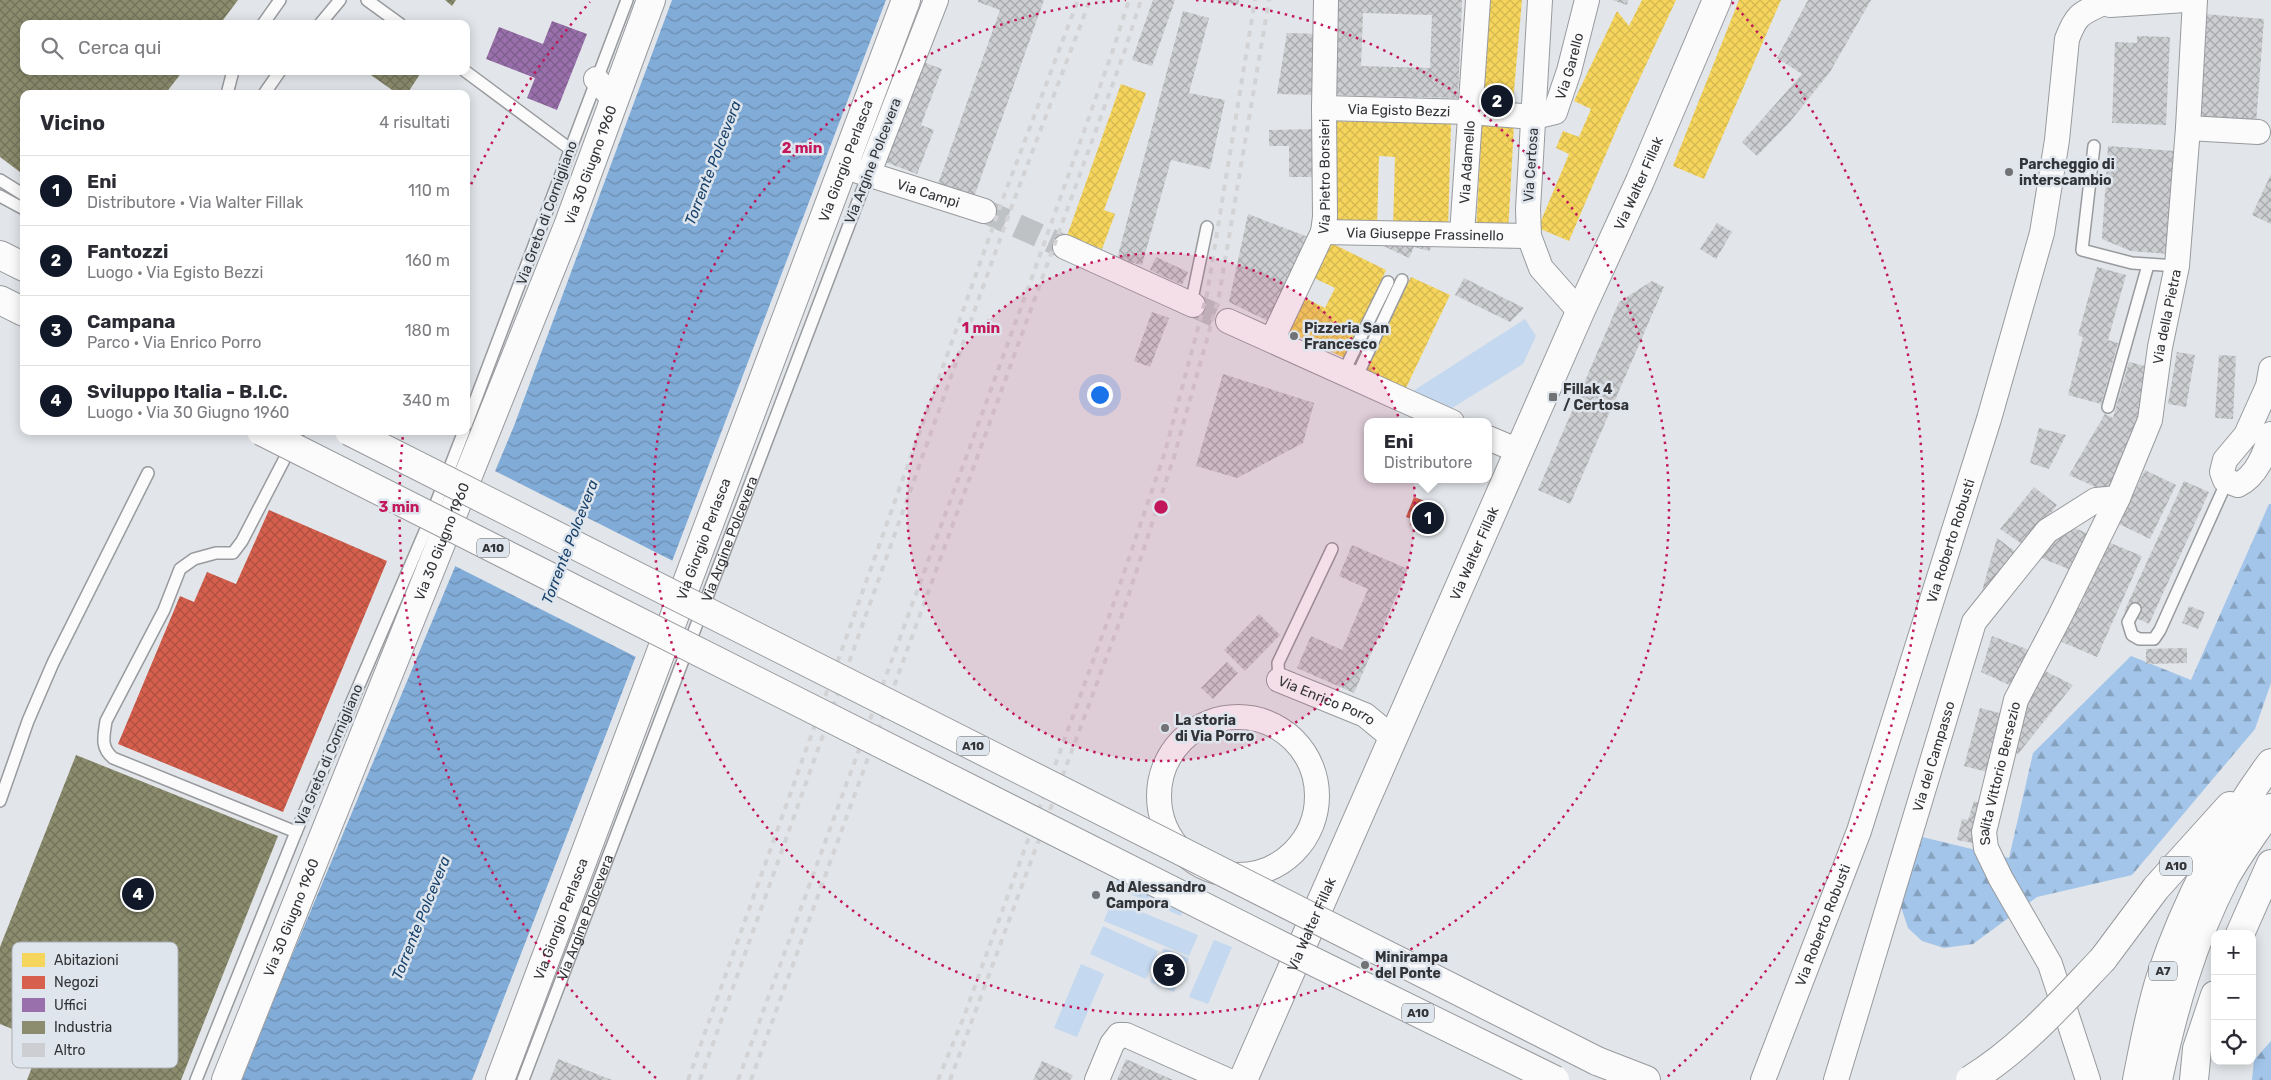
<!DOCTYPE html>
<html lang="it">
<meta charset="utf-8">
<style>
:root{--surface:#fff;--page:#f7f7f7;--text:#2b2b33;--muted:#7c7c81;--line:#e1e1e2;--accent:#111827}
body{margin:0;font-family:Rubik,sans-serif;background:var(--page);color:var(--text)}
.controls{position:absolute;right:15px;bottom:15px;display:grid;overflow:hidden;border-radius:10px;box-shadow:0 2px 12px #0003}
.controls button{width:45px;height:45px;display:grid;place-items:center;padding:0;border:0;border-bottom:1px solid var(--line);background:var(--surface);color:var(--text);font:25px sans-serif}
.you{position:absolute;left:1099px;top:394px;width:18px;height:18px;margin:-12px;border:4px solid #fff;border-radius:50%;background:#1a73e8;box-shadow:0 0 0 8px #1a73e833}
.badge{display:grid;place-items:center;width:32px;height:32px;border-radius:50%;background:var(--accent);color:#fff;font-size:16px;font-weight:700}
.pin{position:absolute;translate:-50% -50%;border:2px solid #fff;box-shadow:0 1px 5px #0006}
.popup{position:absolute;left:1364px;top:418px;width:128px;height:65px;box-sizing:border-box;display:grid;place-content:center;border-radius:10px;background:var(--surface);filter:drop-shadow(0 1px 4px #0005);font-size:16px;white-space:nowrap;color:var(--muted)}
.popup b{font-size:19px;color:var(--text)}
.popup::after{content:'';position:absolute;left:50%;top:100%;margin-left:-10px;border:10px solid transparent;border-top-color:var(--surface)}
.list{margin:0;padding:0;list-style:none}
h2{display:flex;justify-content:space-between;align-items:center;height:65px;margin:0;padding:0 20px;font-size:21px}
h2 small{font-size:16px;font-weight:400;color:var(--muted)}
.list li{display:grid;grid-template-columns:32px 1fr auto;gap:15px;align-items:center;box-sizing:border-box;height:70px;padding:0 20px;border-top:1px solid var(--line)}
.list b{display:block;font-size:19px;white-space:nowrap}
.list p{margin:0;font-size:16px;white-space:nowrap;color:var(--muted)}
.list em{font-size:16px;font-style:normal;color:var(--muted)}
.icon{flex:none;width:28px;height:28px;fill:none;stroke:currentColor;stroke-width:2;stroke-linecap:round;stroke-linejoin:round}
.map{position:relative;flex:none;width:2271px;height:1080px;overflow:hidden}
.search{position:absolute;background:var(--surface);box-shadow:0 2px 12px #0003;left:20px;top:20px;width:450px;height:55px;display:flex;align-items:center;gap:12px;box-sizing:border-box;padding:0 18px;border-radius:10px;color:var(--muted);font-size:19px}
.panel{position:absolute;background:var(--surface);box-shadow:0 2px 12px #0003;left:20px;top:90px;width:450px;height:345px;border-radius:10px}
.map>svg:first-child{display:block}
</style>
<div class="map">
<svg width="2271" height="1080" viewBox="0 0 2271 1080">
<defs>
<pattern id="forest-firs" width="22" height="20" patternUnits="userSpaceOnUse" patternTransform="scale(1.25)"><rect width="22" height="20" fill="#a3c5ea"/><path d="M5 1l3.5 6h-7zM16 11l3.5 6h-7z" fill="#85a1be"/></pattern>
<pattern id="park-crowns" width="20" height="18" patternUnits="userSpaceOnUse" patternTransform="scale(1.25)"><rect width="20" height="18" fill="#c4d8f0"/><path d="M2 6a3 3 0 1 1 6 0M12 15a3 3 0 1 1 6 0" fill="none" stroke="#a9bace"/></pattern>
<pattern id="water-waves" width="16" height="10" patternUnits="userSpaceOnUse" patternTransform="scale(1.25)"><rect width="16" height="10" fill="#82acd8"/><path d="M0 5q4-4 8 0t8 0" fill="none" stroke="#6b8db0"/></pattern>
<pattern id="homes-cross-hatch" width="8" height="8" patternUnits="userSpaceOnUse" patternTransform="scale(1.25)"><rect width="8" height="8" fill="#f6d55c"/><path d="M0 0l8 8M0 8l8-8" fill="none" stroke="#d3b751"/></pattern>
<pattern id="shops-cross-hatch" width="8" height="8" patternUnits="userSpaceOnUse" patternTransform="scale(1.25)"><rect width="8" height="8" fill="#d6604d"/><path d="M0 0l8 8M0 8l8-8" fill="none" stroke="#ae5041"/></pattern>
<pattern id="offices-cross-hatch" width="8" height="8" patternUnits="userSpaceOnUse" patternTransform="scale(1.25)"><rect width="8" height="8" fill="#9970ab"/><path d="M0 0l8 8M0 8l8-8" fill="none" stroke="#7d5d8c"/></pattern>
<pattern id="industry-cross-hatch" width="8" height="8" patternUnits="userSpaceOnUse" patternTransform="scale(1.25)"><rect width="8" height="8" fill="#8c8c6e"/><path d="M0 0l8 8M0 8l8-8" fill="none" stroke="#73735b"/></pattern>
<pattern id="building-cross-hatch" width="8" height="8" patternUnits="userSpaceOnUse" patternTransform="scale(1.25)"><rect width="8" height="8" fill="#ccced1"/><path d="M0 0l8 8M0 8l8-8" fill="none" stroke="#a6a8aa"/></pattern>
</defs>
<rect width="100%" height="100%" fill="#e2e5e9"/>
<g fill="#c4d8f0">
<polygon points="1525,319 1536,336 1523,364 1449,410 1410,393"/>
<polygon points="1112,900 1198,935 1189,956 1104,921"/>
<polygon points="1103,926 1158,951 1146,979 1090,954"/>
<polygon points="1214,940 1232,947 1208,1004 1189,997"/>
<polygon points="1081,964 1104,974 1077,1037 1054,1028"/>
</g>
<g fill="url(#forest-firs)">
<polygon points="2269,504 2271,504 2271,683 2255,729 2132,875 2037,897 1973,944 1944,948 1922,941 1908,928 1900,904 1918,836 2009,858 2033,753 2131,656 2191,680"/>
<polygon points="2271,1041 2271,1080 2252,1080 2254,1060"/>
</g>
<g fill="url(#park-crowns)">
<polygon points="1126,861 1192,890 1181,916 1114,887"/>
<polygon points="1164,948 1189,958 1174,992 1150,982"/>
</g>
<polygon fill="url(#water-waves)" points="672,0 886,0 610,724 472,1080 242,1080 283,977 514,426"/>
<polygon fill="#e2e5e9" points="493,470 675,562 638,658 453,565"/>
<g fill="url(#homes-cross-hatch)">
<polygon points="1490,0 1522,0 1513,102 1481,100"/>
<polygon points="1642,0 1676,0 1620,121 1569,241 1538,228 1569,154 1556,148 1563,131 1579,137 1591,109 1574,101 1617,11 1629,26"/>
<polygon points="1739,0 1781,0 1704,179 1673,166"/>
<polygon points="1121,84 1146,93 1104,210 1115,214 1102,249 1067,236"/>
<polygon points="1329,121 1451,124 1448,230 1393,229 1395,157 1379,156 1377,228 1326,227"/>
<polygon points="1482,123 1514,125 1508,233 1476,231"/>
<polygon points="1327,241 1386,270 1345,358 1283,329 1299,295 1325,308 1335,288 1310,276"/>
<polygon points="1411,277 1450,295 1405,390 1366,371"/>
</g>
<g fill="url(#shops-cross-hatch)">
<polygon points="1414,497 1425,501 1423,507 1438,513 1431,533 1410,525 1412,519 1406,517"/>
<polygon points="269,510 387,561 283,812 118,744 180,596 194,602 207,572 236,584"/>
</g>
<polygon fill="url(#offices-cross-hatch)" points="552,21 587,34 557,110 527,98 535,78 486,59 499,27 543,44"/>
<g fill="url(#industry-cross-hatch)">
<polygon points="0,0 238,0 220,24 24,24 24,71 183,71 165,94 24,94 24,175 0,157"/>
<polygon points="445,0 456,0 452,6"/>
<polygon points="365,71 422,71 407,94 398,94"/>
<polygon points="76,755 278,836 181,1080 27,1080 42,1041 0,1024 0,947"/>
</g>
<g fill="url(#building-cross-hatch)" fill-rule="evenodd">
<polygon points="978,0 1044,0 974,197 938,184 1000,10 978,2"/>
<polygon points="1153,0 1175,0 1152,66 1132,60"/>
<polygon points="1214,0 1239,0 1238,5"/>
<path d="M1331 0H1462L1458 98 1330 95ZM1363 13 1432 15 1430 68 1361 66Z"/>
<polygon points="1612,0 1628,0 1627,5"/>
<polygon points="1808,0 1871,0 1830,72 1789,123 1757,156 1742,142 1802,74 1777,58"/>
<polygon points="1183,11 1209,18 1189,93 1225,100 1210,169 1171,160 1142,265 1117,259"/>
<polygon points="2204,14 2264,19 2256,123 2196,118"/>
<polygon points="1287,33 1322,34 1320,95 1277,94"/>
<polygon points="2137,36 2170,37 2166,125 2112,123 2115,42 2137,43"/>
<polygon points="918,60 942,69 921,125 934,130 917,174 880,160"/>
<polygon points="1319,129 1319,177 1289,177 1289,146 1269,146 1269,130"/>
<polygon points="2108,146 2175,151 2168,254 2131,251 2102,239"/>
<polygon points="2271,174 2271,224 2252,215"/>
<polygon points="1248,214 1316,240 1276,325 1229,302"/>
<polygon points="1717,223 1732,232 1716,259 1700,249"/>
<polygon points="1438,237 1429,251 1414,247 1409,258 1377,243"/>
<polygon points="1156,257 1188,272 1182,285 1150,270"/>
<polygon points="2097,267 2126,275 2108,340 2118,343 2101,404 2068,395 2083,337 2078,335"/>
<polygon points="1464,278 1524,308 1510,322 1455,295"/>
<polygon points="1652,281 1664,287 1570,504 1538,490 1619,302"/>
<polygon points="1152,312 1169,318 1150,367 1134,361"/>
<polygon points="2177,352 2195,355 2186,407 2168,404"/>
<polygon points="2219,355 2236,356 2233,419 2215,418"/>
<polygon points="2129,362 2150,367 2137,433 2111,494 2069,475 2105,414 2113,418"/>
<polygon points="1223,374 1314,403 1303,443 1237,478 1196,466"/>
<polygon points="2039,428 2066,435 2049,469 2030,463"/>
<polygon points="2145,470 2176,485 2150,539 2119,524"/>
<polygon points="2184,481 2209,492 2149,624 2124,612"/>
<polygon points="2034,487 2057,505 2025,546 2000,529"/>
<polygon points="2067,524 2090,535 2073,571 2037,556 2044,541"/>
<polygon points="1997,538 2020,555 1978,605"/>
<polygon points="2108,542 2142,556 2097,657 2055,639 2071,605 2079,608"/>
<polygon points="1352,545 1408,569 1354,693 1297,668 1311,636 1342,650 1368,589 1339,576"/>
<polygon points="2189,606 2205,612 2198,629 2182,623"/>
<polygon points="1259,614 1280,635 1245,671 1224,650"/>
<polygon points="1992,636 2035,652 2018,689 1981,672"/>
<polygon points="2187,648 2187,663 2146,664 2146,649"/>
<polygon points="1227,662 1238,673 1213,699 1201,688"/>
<polygon points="2039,668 2073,685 2018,754 2011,750"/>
<polygon points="1980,708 2007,715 1991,773 1964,766"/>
<polygon points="1974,801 1983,804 1978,844 1957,840 1962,819 1968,820"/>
<polygon points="558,1059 612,1080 550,1080"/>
<polygon points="1126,1059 1173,1080 1117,1080"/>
<polygon points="1042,1061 1073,1075 1070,1080 1033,1080"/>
</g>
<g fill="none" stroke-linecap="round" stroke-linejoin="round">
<g stroke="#bfc2c5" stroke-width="24" stroke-dasharray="24 12" stroke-linecap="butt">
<polyline points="984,211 1065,247"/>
<polyline points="1193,305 1228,321"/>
</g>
<g stroke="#989a9d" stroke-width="14">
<g id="lane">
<polyline points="367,0 400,24"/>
<polyline points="263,24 280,0"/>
<polyline points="320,24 340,0"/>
<polyline points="465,71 570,149"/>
<polyline points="227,94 233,71"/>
<polyline points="264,94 280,71"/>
<polyline points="2094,146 2082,250 2132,263 2177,266"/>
<polyline points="0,180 24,195"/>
<polyline points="0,196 24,209"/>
<polyline points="1191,304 1207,227"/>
<polyline points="1343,373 1388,282"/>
<polyline points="1356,378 1402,280"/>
<polyline points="2108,407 2148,265"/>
<polyline points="466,425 627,0"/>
<polyline points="2135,609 2128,622 2132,635 2139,639 2154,639 2160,630 2227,481"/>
<polyline points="1279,680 1278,663 1332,549"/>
<polyline points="0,801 28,721 53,663 148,473"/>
<path d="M296 832 113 758C100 747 104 736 106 721L164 610 180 569 194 559 216 553H233L242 541 299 431"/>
<polyline points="196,1080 296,832 426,529 464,431"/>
<path id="s1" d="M523 1080 868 175"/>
</g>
</g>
<g stroke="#989a9d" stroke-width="26">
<g id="street">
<polyline points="1540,0 1528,209 1529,236 1541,268 1580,312"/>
<polyline points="2101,0 2110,5 2185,0"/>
<polyline points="596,79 614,100"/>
<path id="s2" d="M1324 108 1470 112 1534 117 1555 112 1569 71 1587 0"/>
<polyline points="2188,128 2258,132"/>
<path id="s3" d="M852 169 984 211"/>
<polyline points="868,175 936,0"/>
<path id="s4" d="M1323 232 1529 236"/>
<path id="s5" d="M1462 234 1478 0"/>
<polyline points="1065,247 1193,305"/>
<polyline points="1228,321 1452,422"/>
<path id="s6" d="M1272 340 1323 232 1325 217 1324 108 1326 0"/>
<path d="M2271 369 2268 386 2246 435 2225 460 2222 472 2225 480 2238 485C2257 476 2265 453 2271 434"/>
<polyline points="1488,438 1519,451"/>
<path id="s7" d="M1279 680 1365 715 1393 738"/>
<circle cx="1238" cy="796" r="79"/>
<polyline points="1097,1080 1112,1044 1119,1035 1126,1035 1227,1080"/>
<path id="s8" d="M1763 1080 1859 831 1989 419 2042 233 2057 140 2067 39C2076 16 2079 14 2101 4V1"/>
<path id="s9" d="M1836 1080 1974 622 2047 531 2096 500 2118 498"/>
<path id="s10" d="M2088 1080 2050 964 2001 879 1986 848 1984 832 2016 700 2059 618 2118 498 2150 420 2160 347 2177 266 2188 128 2195 0"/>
</g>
</g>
<g stroke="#989a9d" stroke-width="30">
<g id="secondary">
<path id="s11" d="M1243 1080 1580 312 1640 181 1717 0"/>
</g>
</g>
<g stroke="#989a9d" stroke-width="30">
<g id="primary">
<path id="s12" d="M226 1080 568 226 651 0"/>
<path id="s13" d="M500 1080 906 0"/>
</g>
</g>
<g stroke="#989a9d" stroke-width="30">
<g id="highway">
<polyline points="0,255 24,267"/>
<polyline points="0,300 24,312"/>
<polyline points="2240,934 2271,864"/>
<polyline points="2103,959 2156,888 2230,806"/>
<polyline points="1597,1061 1646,1080"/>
<path d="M2137 1080C2144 1045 2150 1010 2161 976 2184 907 2227 821 2271 763"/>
<path d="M2158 1080C2173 1010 2192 942 2225 878 2238 854 2256 831 2271 808"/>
<polyline points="2194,1080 2197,1049 2215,995"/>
</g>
</g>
<use href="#lane" stroke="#fbfbfc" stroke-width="11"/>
<use href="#street" stroke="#fbfbfc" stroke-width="24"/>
<use href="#secondary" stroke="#fbfbfc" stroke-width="28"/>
<use href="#primary" stroke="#fbfbfc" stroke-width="28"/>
<use href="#highway" stroke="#fbfbfc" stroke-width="28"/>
<g stroke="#d3d3d5" stroke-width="4" stroke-dasharray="6 6" stroke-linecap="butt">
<polyline points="688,1080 1004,196 1078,0"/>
<polyline points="700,1080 1014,200 1090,0"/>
<polyline points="738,1080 1031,280 1113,50 1129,0"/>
<polyline points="751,1080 1124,53 1141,0"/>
<polyline points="938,1080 963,1019 1110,614 1165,452 1207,294 1255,0"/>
<polyline points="950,1080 1121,618 1174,457 1219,296 1269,0"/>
</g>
<g stroke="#989a9d" stroke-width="30" stroke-linecap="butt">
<g id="highway-bridge">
<polyline points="261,431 1282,946 1555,1080"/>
<polyline points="349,431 1597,1061"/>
<path d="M1970 1080C2022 1048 2061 1003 2103 959"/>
</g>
</g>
<use href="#highway-bridge" stroke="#fbfbfc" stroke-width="28"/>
</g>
<circle cx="1161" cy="507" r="254" fill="#c2185b" fill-opacity=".12"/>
<g fill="none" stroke="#c2185b" stroke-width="2.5" stroke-dasharray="2.5 5">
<circle cx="1161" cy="507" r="254"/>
<path d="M1196 0A508 508 0 1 1 1126 0"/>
<path d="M656 1078A762 762 0 0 1 403 434M468 191A762 762 0 0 1 590 2M1732 2A762 762 0 0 1 1666 1078"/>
</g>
<g fill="#707275" stroke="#dfe5ec" stroke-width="2">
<circle cx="2009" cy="172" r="5"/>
<circle cx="1294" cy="336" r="5"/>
<rect x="1548" y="392" width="10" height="10" rx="2.5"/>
<circle cx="1165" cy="728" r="5"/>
<circle cx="1096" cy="895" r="5"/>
<circle cx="1365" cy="965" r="5"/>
</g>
<g text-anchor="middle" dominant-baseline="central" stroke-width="5" stroke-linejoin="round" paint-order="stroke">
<g fill="#dfe5ec" stroke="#66696d" stroke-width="1">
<rect x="477" y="538.5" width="32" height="19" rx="4"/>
<rect x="957" y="736.5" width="32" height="19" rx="4"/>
<rect x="2160" y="856.5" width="32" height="19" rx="4"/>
<rect x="2149" y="961.5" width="28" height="19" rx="4"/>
<rect x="1402" y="1003.5" width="32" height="19" rx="4"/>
</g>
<g font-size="12" font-weight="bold" fill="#323437">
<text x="493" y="548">A10</text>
<text x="973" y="746">A10</text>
<text x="2176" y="866">A10</text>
<text x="2163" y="971">A7</text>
<text x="1418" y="1013">A10</text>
</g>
<g font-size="14" fill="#323437" stroke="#dfe5ec">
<text stroke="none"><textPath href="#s2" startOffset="280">Via Garello</textPath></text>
<text stroke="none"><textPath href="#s2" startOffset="75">Via Egisto Bezzi</textPath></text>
<text stroke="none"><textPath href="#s13" startOffset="982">Via Giorgio Perlasca</textPath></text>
<text transform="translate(873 161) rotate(-69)">Via Argine Polcevera</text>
<text stroke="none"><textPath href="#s5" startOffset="72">Via Adamello</textPath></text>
<text stroke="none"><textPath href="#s12" startOffset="985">Via 30 Giugno 1960</textPath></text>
<text transform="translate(1531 165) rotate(-86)">Via Certosa</text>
<text stroke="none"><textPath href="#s6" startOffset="175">Via Pietro Borsieri</textPath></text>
<text stroke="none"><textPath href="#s11" startOffset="980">Via Walter Fillak</textPath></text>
<text stroke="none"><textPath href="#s3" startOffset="80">Via Campi</textPath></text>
<text transform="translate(547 213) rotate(-70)">Via Greto di Cornigliano</text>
<text stroke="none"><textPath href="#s4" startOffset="102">Via Giuseppe Frassinello</textPath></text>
<text stroke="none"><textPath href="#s10" startOffset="822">Via della Pietra</textPath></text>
<text stroke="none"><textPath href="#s1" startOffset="579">Via Argine Polcevera</textPath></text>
<text stroke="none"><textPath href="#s13" startOffset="578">Via Giorgio Perlasca</textPath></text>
<text stroke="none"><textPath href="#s12" startOffset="580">Via 30 Giugno 1960</textPath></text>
<text stroke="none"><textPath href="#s8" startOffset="571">Via Roberto Robusti</textPath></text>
<text stroke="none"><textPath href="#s11" startOffset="575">Via Walter Fillak</textPath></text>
<text stroke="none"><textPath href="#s7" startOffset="52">Via Enrico Porro</textPath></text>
<text transform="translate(329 755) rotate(-67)">Via Greto di Cornigliano</text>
<text stroke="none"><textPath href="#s9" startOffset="338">Via del Campasso</textPath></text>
<text stroke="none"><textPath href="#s10" startOffset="331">Salita Vittorio Bersezio</textPath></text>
<text stroke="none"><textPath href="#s12" startOffset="175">Via 30 Giugno 1960</textPath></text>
<text stroke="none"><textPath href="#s1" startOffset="174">Via Argine Polcevera</textPath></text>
<text stroke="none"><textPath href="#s13" startOffset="172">Via Giorgio Perlasca</textPath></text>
<text stroke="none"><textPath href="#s11" startOffset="170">Via Walter Fillak</textPath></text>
<text stroke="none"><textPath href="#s8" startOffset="166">Via Roberto Robusti</textPath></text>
</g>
<g font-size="14" font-weight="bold" fill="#323437" stroke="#dfe5ec" text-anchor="start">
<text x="2019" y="164">Parcheggio di<tspan x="2019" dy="16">interscambio</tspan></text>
<text x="1304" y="328">Pizzeria San<tspan x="1304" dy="16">Francesco</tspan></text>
<text x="1563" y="389">Fillak 4<tspan x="1563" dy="16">/ Certosa</tspan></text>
<text x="1175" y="720">La storia<tspan x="1175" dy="16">di Via Porro</tspan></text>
<text x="1106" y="887">Ad Alessandro<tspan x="1106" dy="16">Campora</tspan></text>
<text x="1375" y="957">Minirampa<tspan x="1375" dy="16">del Ponte</tspan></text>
</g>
<g font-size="15" font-style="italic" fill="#18426b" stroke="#dfe5ec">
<text transform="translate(713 163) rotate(-69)">Torrente Polcevera</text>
<text transform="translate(570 542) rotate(-69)">Torrente Polcevera</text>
<text transform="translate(421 918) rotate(-68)">Torrente Polcevera</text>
</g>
</g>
<rect x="12" y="942" width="166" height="126" rx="8" fill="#dfe5ec" stroke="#abb0b6" stroke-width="1"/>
<rect x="22" y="953" width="23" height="14" fill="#f6d55c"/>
<rect x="22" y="976" width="23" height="13" fill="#d6604d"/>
<rect x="22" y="998" width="23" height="14" fill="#9970ab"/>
<rect x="22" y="1021" width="23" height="13" fill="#8c8c6e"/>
<rect x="22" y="1043" width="23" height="14" fill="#ccced1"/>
<g font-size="14" fill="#323437">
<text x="54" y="965">Abitazioni</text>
<text x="54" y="987">Negozi</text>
<text x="54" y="1010">Uffici</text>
<text x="54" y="1032">Industria</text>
<text x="54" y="1055">Altro</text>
</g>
<circle cx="1161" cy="507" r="8" fill="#c2185b" stroke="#dfe5ec" stroke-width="2.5"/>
<g font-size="15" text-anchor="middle" font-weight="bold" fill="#c2185b" stroke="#dfe5ec" stroke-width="5" stroke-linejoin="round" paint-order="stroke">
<text x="802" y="153">2 min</text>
<text x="981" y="333">1 min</text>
<text x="399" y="512">3 min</text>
</g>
</svg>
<div class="controls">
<button>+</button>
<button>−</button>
<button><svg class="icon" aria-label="locate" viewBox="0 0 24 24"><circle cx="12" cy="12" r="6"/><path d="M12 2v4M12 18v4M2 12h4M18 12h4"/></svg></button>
</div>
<div class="you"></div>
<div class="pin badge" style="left:1428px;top:518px">1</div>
<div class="popup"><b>Eni</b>Distributore</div>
<div class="pin badge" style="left:1497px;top:101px">2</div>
<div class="pin badge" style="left:1169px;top:970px">3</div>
<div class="pin badge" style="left:138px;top:894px">4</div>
<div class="search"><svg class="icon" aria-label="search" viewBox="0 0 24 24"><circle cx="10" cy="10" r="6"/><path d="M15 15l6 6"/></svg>Cerca qui</div>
<section class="panel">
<h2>Vicino<small>4 risultati</small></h2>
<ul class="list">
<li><span class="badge">1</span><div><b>Eni</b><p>Distributore · Via Walter Fillak</p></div><em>110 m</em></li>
<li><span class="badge">2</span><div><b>Fantozzi</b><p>Luogo · Via Egisto Bezzi</p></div><em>160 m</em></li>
<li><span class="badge">3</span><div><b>Campana</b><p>Parco · Via Enrico Porro</p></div><em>180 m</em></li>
<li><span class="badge">4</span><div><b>Sviluppo Italia - B.I.C.</b><p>Luogo · Via 30 Giugno 1960</p></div><em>340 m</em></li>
</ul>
</section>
</div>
